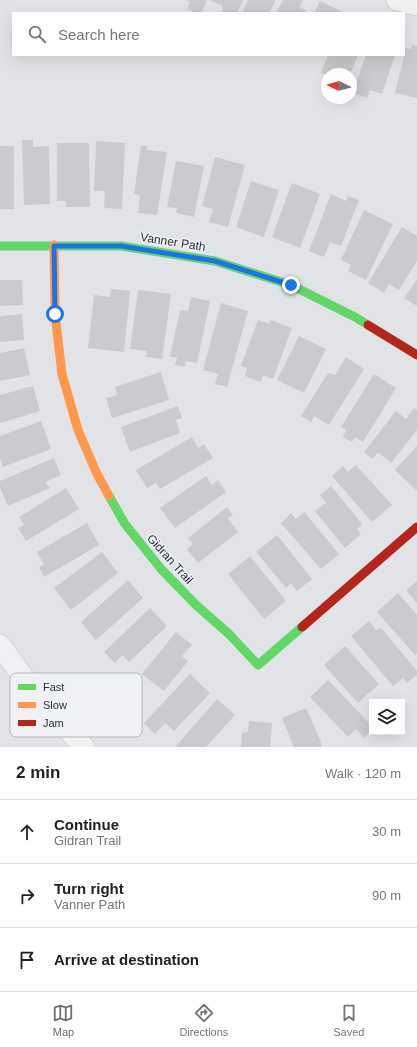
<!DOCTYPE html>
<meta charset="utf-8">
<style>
:root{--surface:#fff;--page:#f2f2f2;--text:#222;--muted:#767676;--line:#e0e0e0;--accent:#6a6e79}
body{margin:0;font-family:Arial,sans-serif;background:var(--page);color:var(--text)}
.controls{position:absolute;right:12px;bottom:12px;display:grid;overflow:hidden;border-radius:0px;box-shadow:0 4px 16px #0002}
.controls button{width:36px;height:36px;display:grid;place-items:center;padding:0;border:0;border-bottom:1px solid var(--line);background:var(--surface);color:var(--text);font:20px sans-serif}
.compass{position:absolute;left:321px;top:68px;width:36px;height:36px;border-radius:50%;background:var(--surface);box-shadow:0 4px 16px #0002;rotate:275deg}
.stop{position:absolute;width:12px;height:12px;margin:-9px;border:3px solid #1a73e8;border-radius:50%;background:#fff}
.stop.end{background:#1a73e8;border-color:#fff;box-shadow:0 1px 4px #0008}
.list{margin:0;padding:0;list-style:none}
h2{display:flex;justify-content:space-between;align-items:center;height:52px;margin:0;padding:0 16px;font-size:17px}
h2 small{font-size:13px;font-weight:400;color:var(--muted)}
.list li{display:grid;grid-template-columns:26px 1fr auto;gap:12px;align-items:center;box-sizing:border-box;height:64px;padding:0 16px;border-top:1px solid var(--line)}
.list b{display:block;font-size:15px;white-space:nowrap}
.list p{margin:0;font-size:13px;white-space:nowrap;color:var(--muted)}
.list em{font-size:13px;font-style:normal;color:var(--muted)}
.icon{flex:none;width:22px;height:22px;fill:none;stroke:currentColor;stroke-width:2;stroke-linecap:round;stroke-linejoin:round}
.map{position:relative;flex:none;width:417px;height:747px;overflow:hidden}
.search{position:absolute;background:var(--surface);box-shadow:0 4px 16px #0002;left:12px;right:12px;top:12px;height:44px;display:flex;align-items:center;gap:10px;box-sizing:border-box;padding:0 14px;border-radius:0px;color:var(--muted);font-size:15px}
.sheet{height:244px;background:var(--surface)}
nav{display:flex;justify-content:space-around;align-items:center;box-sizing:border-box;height:56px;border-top:1px solid var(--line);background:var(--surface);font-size:11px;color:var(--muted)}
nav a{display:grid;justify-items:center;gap:2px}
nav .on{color:var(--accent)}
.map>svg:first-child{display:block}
</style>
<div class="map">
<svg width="417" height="747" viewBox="0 0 417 747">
<rect width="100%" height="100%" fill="#e2e3e6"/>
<g fill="#cacbce">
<polygon points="186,0 207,0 201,13 196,13 187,9 190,2"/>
<polygon points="210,0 243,0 237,13 225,13 222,12 223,6"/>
<polygon points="248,0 276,0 269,13 242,13"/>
<polygon points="283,0 303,0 299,7 306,10 305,13 276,13"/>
<polygon points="320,1 343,12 342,13 314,13"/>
<polygon points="412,45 417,46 417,98 395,93 406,48 411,49"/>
<polygon points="328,55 358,55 350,74 327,74 327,75 321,73"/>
<polygon points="366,55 395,55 382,94 370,90 367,98 353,93"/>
<polygon points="22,140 33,140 33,147 49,146 50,204 24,205"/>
<polygon points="96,141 125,143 122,209 104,208 105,191 94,191"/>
<polygon points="57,143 89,143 90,207 66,207 66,201 57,201"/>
<polygon points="141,145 147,146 147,150 167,152 157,215 138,213 140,195 134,194"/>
<rect x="0" y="146" width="14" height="63"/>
<polygon points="215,157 245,165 228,227 209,222 213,209 202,206"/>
<polygon points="176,161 204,166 194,217 176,213 177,208 167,207"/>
<polygon points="251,181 279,190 264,237 236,227"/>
<polygon points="292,183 320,194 300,248 272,237"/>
<polygon points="331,194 346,201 348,196 359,200 341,246 330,242 324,257 309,251"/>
<polygon points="364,210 393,224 366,280 348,271 351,265 341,260"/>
<polygon points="402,227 417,236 417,261 399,290 389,284 384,293 368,283"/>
<polygon points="417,279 417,306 404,298"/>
<polygon points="0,280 22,280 23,305 0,306"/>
<polygon points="111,289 130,291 124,352 88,348 94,295 110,297"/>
<polygon points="138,290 171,294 162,359 146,357 147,351 130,349"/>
<polygon points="191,297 210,301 197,363 186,361 185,367 175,365 177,358 170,356 180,310 188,311"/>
<polygon points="221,303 248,311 227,387 215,384 218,374 203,370"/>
<polygon points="22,314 24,340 0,342 0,316"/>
<polygon points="258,320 269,324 271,320 292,328 273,379 263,375 261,382 245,376 247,368 241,366"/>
<polygon points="299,336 326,349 304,393 277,380"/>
<polygon points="24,348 30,375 0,381 0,353"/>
<polygon points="346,357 364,369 329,425 314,416 311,422 301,416 328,373 335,375"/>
<polygon points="161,372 169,400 112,418 106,398 117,395 115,387"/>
<polygon points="374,374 396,388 363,442 355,437 352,442 343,437 346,430 341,427"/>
<polygon points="33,386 40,411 0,423 0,395"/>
<polygon points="178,406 182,418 176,420 180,433 130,452 121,427"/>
<polygon points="414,408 417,410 417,430 391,463 378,452 372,459 364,452 396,411 406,419"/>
<polygon points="41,421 51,449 3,467 0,458 0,436"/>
<polygon points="192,437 198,448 204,444 213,458 160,489 156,483 147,488 136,470"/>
<polygon points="417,446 417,489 416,490 395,470"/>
<polygon points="54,458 61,475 45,482 50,488 8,506 0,488 0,481"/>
<polygon points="356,465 392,505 372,522 332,476 343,466 348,472"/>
<polygon points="206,476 212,485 218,480 226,492 175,528 160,508"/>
<polygon points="331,486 362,524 357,529 361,534 345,548 315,511 326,503 320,495"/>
<polygon points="66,488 79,509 26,541 18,528 24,525 19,517"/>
<polygon points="227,507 233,515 228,518 238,532 198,563 187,549 193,544 188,538"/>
<polygon points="304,512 339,554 321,569 281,523 291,513 296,519"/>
<polygon points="87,523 99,545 44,577 39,567 44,564 37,552"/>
<polygon points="277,535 312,579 297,591 291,583 286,588 256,552"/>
<polygon points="102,552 118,573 71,610 54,588"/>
<polygon points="250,556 286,601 264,619 228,574"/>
<polygon points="128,580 143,598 96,640 81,622"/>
<polygon points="417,581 417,603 406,590"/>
<polygon points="398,593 417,615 417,653 415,655 377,612"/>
<polygon points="150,608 167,626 129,662 123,655 115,663 104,652"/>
<polygon points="369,621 376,630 381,628 417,671 417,675 407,683 403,678 393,686 351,636"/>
<polygon points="176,632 192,645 182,656 188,661 164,691 142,674"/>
<polygon points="345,646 379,684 358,703 324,665"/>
<polygon points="190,674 210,693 174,731 165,723 155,734 144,723"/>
<polygon points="328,680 372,726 372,730 364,738 356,729 348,737 310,697"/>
<polygon points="217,699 235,715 206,747 175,747"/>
<polygon points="306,708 320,740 322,747 294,747 282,718"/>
<polygon points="249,721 272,723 270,747 241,747 242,733 248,732"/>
</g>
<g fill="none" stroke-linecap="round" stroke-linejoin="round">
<g stroke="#c0c1c4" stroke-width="22">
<g id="street">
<polyline points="397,0 417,5"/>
<polyline points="0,645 36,695 84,747"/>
</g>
</g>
<use href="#street" stroke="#f0f1f3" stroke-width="21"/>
<g stroke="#63d668" stroke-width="9">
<polyline points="0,246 121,246 215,261 291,285 355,317 368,325"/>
<polyline points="109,496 125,524 162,570 196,605 229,634 258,665 302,627"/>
</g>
<polyline stroke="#ff974d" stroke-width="9" points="54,245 55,314 62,374 78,430 97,474 109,496"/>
<g stroke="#b3261e" stroke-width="9">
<polyline points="368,325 417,355"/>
<polyline points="302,627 417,527"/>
</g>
</g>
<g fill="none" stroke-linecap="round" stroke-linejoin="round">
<polyline stroke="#1a73e8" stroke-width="5" points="55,314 54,246 121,246 215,261 291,285"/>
</g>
<g text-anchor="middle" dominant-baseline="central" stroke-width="3" stroke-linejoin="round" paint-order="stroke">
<g font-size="12" fill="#2a2f3e" stroke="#eff1f5">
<text transform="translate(173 242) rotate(9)">Vanner Path</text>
<text transform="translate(170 559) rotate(48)">Gidran Trail</text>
</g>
</g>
<rect x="10" y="673" width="132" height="64" rx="6" fill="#eff1f5" stroke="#b4b7be" stroke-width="1"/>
<rect x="18" y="684" width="18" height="6" fill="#63d668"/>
<rect x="18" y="702" width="18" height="6" fill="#ff974d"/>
<rect x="18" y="720" width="18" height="6" fill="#b3261e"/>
<g font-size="11" fill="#2a2f3e">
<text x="43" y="691">Fast</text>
<text x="43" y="709">Slow</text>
<text x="43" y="727">Jam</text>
</g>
</svg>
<div class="controls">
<button><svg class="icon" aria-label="layers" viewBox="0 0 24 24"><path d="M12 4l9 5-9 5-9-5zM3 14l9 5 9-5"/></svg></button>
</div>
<svg class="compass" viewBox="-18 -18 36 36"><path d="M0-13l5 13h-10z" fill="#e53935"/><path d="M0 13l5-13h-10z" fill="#767676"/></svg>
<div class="stop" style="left:55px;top:314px"></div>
<div class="stop end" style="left:291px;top:285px"></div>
<div class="search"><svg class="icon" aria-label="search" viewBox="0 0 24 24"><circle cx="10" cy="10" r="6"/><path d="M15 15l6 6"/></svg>Search here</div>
</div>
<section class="sheet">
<h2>2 min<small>Walk · 120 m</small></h2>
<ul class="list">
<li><svg class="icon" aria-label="ahead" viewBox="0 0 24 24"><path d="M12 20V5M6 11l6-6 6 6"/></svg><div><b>Continue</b><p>Gidran Trail</p></div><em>30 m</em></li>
<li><svg class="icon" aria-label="right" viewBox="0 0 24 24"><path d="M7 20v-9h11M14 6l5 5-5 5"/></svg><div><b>Turn right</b><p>Vanner Path</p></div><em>90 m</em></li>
<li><svg class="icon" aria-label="arrive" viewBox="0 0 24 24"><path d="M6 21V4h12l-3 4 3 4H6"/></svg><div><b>Arrive at destination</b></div></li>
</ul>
</section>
<nav>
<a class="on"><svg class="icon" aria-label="map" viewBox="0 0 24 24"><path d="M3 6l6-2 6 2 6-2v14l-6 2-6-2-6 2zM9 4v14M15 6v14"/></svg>Map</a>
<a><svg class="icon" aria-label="directions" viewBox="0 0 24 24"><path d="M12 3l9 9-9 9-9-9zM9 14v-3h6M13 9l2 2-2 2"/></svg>Directions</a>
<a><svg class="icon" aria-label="saved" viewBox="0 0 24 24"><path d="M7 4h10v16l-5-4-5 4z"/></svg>Saved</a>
</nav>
